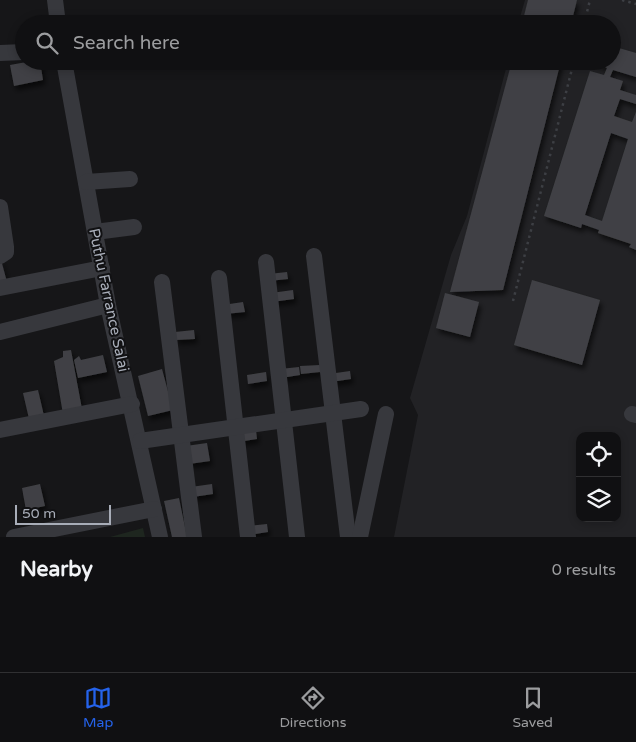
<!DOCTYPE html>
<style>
:root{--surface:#101012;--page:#1e1e20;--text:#f1f3f6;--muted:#9c9d9f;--line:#303032;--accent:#2563eb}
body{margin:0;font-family:"Varela Round",sans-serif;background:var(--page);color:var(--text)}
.controls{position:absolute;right:15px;bottom:15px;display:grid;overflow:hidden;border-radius:10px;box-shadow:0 2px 8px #0003}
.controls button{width:45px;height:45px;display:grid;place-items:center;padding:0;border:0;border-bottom:1px solid var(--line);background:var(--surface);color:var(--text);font:25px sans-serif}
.scale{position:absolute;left:15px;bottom:12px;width:96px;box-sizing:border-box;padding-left:5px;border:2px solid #a8adb8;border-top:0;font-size:14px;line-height:18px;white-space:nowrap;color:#a8adb8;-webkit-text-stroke:4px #111113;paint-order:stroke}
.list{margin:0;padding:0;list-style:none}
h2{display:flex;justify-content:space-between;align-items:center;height:65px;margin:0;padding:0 20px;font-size:21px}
h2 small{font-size:16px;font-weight:400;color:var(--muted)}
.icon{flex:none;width:28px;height:28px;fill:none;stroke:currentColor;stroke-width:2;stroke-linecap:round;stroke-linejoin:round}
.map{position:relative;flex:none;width:636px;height:537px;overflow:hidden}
.search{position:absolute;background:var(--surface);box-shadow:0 2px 8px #0003;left:15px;right:15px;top:15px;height:55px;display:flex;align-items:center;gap:12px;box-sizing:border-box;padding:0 18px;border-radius:28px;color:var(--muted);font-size:19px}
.sheet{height:135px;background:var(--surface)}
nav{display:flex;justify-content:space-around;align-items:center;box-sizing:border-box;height:70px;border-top:1px solid var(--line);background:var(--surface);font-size:14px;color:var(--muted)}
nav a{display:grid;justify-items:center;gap:2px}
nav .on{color:var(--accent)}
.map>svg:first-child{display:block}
</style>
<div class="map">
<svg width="636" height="537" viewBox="0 0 636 537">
<defs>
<filter id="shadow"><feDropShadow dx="2.5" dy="4.5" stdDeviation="2.5" flood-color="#0009"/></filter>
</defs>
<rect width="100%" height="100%" fill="#161618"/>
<path fill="#222225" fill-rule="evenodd" d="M525 0H636V537H394L418 415 410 398 451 255 467 216 508 61H612V24H518ZM580 436H617V518H580Z"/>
<polygon fill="#1e261f" points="143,528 145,537 110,537"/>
<g fill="#404145" fill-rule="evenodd" filter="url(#shadow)">
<polygon points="528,0 577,0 571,24 522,24"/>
<path d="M612 46 636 53V77L613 70 610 77 623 81 620 90 636 95V104L620 99 614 116 632 122 636 112V250L629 247 631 244 598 233 599 230 582 224 581 228 544 216 590 71 604 75 607 68 592 61H612ZM611 133 628 139 602 221 585 215Z"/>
<polygon points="32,61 40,61 43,80 14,86 10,65"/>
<polygon points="512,61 561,61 503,290 450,292"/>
<polygon points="0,256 7,282 0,283"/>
<polygon points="287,272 288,279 269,281 269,274"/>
<polygon points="532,280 600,300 582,365 514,345"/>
<polygon points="293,290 294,299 272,302 271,293"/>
<polygon points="445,293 479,302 470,337 436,328"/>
<polygon points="243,302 245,312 225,314 223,305"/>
<polygon points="194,330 195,339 176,340 175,332"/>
<polygon points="71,350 82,409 63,414 54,361 63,357 63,351"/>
<polygon points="103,355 107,372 78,378 74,360 79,356 81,360"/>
<polygon points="320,365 320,372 301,374 300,366"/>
<polygon points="299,367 300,375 281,378 280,369"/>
<polygon points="162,369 173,410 148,416 138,376"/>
<polygon points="350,371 351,379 331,382 329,374"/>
<polygon points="266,372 267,381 248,384 247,375"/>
<polygon points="38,390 45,420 30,423 23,393"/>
<polygon points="256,430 257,439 238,442 237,433"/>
<polygon points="207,443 210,461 189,464 186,446"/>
<polygon points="40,484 45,506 26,510 22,488"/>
<polygon points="212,484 213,494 193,497 191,487"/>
<polygon points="179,498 187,537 172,537 164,501"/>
<polygon points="267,524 268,532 249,535 248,526"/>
</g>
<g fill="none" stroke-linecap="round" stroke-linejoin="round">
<g stroke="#3d3f44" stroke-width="2.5" stroke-dasharray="2.5 4" stroke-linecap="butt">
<polyline points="622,0 636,4"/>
<polyline points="584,24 590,0"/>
<polyline points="513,301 574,61"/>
</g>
<g stroke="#37383d" stroke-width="16">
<polyline points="55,0 58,24"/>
<polyline points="0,53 24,52"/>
<polyline points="64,61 108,305 160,537"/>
<polyline points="86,182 130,179"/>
<polyline points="0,207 6,247 6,252 0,256"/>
<polyline points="95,232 134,227"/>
<polyline points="314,256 348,537"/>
<polyline points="266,262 297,537"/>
<polyline points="219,278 248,537"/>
<polyline points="162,282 194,537"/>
<polyline points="0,288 102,268"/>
<polyline points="0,332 108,305"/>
<polyline points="632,414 636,415"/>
<polyline points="0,430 132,404"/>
<polyline points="140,441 361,409"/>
<polyline points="14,537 154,509"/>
<polyline points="360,537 386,414"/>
</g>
</g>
<g text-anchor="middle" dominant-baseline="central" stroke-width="4" stroke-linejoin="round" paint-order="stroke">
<g font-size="15" fill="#a8adb8" stroke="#111113">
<text transform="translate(109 300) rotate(78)">Puthu Farrance Salai</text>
</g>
</g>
</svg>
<div class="controls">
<button><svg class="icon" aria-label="locate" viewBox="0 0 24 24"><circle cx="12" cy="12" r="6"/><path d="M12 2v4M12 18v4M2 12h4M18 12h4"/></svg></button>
<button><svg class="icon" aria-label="layers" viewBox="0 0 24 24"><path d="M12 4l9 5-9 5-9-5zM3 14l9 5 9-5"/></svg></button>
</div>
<div class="scale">50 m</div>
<div class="search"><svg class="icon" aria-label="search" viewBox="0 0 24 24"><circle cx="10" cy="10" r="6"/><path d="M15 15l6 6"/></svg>Search here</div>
</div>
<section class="sheet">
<h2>Nearby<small>0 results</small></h2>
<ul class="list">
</ul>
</section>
<nav>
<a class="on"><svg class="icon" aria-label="map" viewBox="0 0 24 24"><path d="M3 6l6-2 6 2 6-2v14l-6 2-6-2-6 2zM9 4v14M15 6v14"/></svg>Map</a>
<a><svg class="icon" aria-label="directions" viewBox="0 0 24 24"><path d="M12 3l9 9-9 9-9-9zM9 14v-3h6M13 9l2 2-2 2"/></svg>Directions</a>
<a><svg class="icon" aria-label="saved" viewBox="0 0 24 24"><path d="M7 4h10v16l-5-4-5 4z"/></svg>Saved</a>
</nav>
